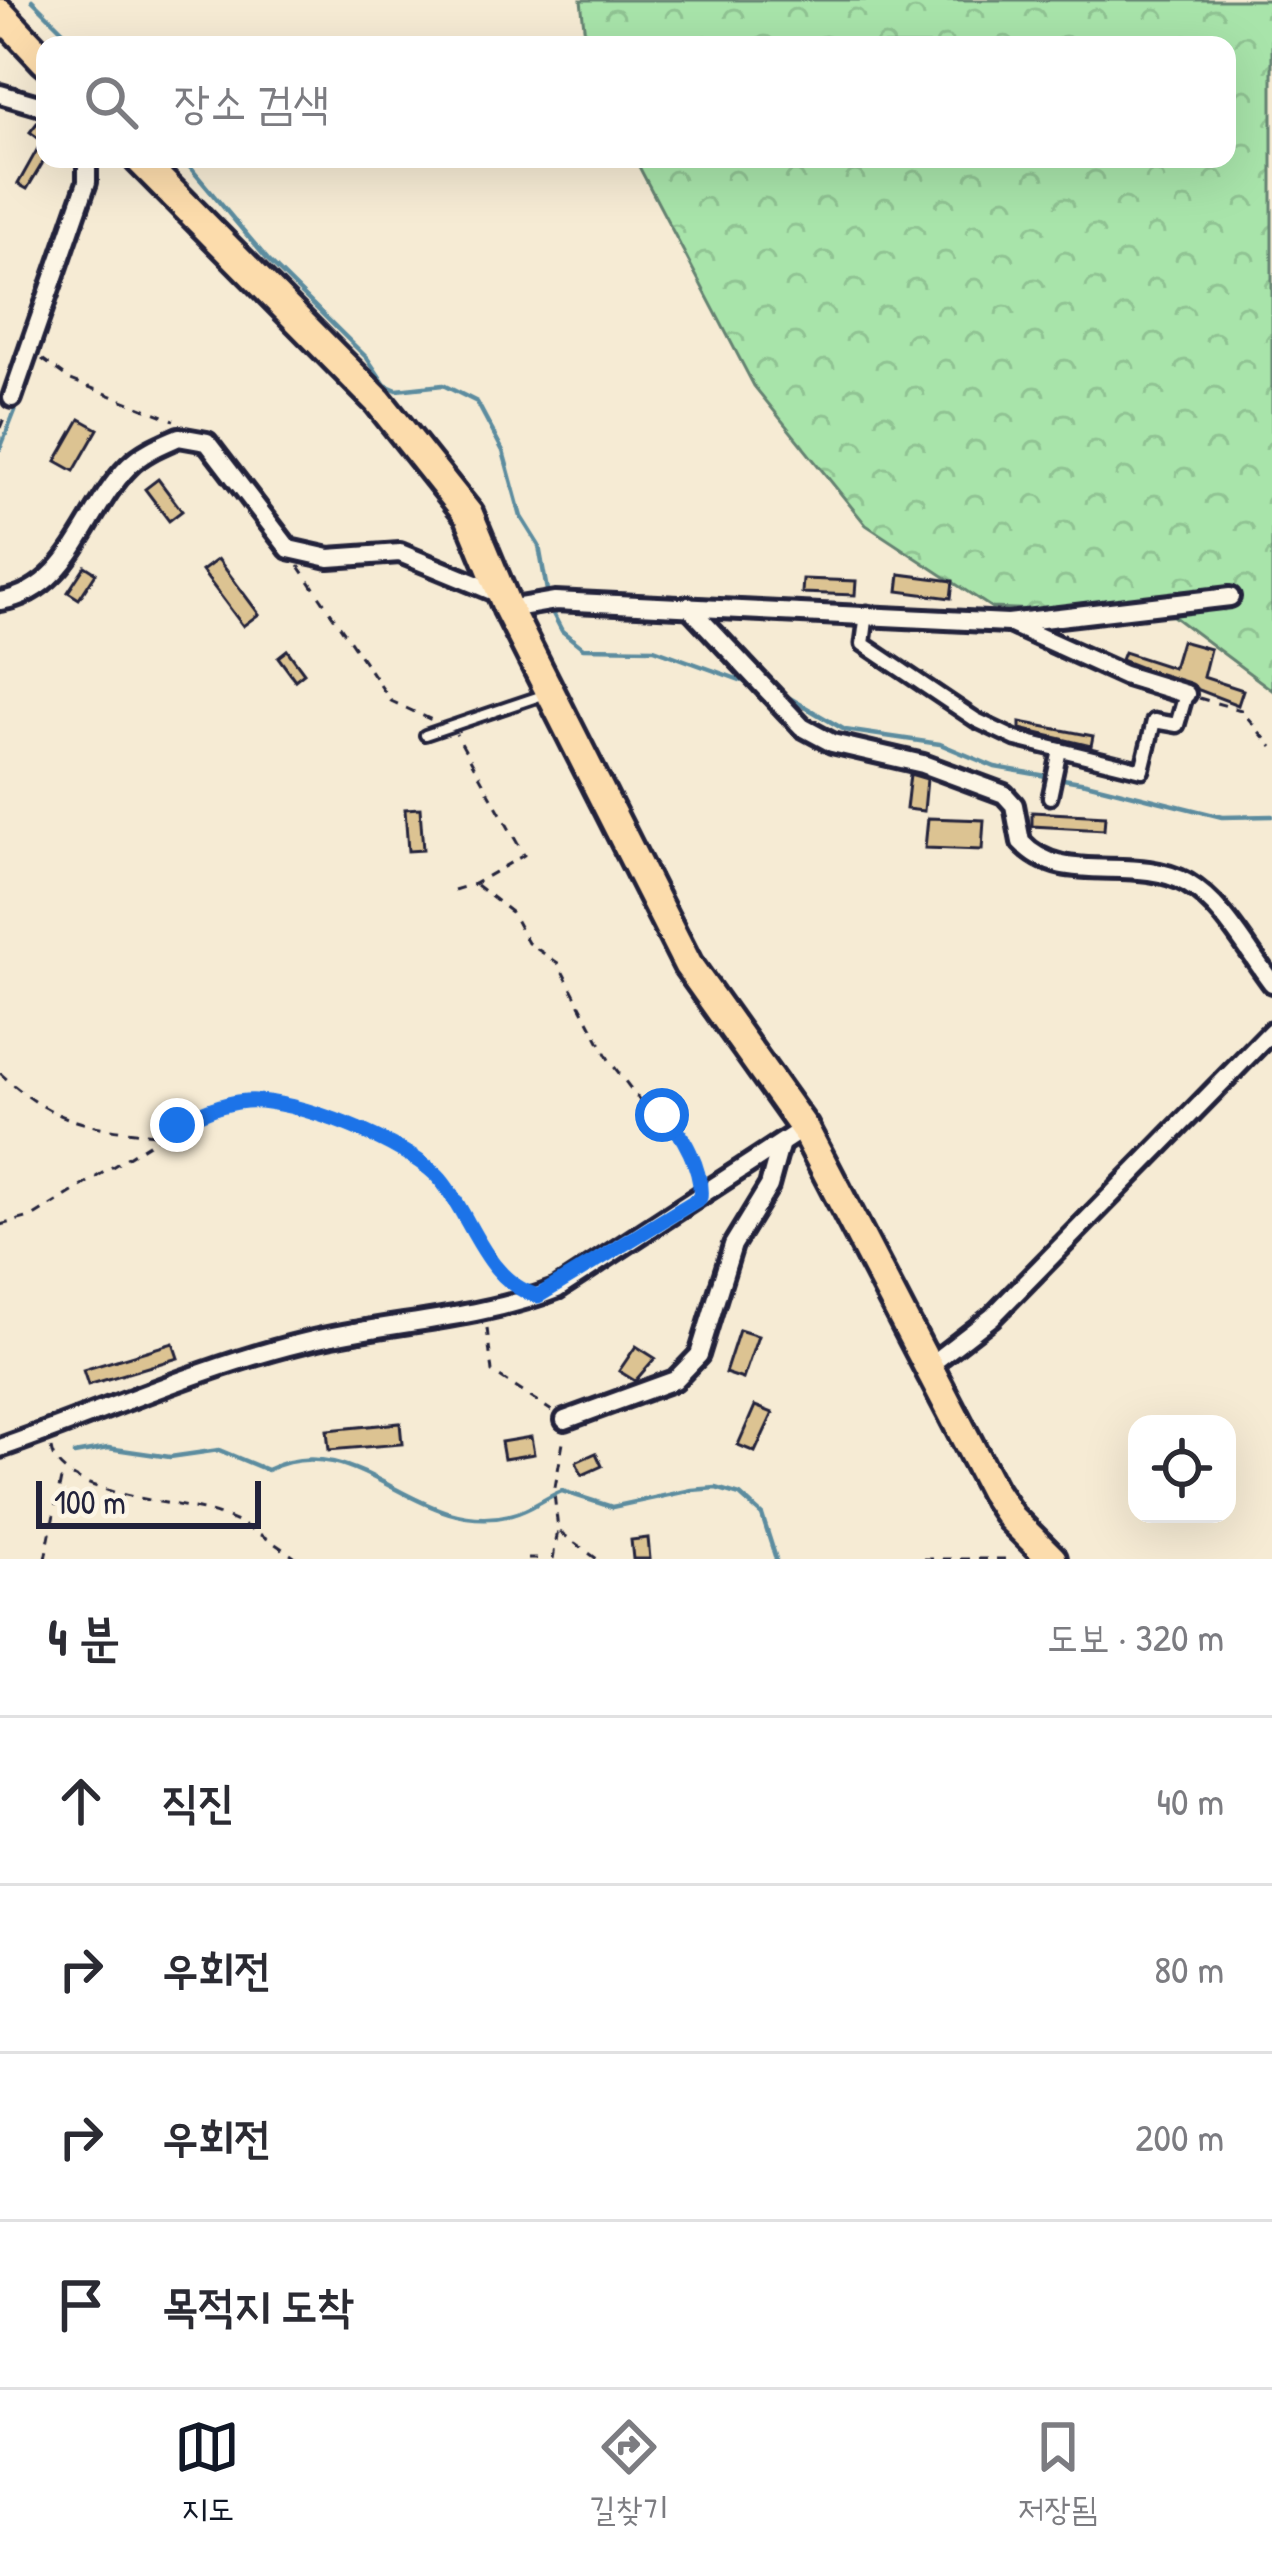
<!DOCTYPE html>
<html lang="ko">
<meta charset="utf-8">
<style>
:root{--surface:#fff;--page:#f7f7f7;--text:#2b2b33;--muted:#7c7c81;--line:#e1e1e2;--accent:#111827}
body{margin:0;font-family:"Patrick Hand","Poor Story",sans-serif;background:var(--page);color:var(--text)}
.controls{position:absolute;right:36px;bottom:36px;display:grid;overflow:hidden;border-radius:24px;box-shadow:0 12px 48px #0002}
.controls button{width:108px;height:108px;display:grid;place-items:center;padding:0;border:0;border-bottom:3px solid var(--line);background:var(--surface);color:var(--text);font:60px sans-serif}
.scale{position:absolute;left:36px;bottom:30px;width:225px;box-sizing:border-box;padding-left:12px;border:6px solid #22223b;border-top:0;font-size:33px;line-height:42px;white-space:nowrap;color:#22223b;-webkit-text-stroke:9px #fcf5e5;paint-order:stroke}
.stop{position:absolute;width:36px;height:36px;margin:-27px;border:9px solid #1a73e8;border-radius:50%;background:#fff}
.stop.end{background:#1a73e8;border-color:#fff;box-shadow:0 3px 12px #0008}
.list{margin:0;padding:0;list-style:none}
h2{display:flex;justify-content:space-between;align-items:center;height:156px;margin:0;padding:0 48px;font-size:51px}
h2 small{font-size:39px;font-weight:400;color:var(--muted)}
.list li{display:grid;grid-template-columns:78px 1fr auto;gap:36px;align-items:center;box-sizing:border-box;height:168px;padding:0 48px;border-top:3px solid var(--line)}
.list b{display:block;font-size:45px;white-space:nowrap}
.list em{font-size:39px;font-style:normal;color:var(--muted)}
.icon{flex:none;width:66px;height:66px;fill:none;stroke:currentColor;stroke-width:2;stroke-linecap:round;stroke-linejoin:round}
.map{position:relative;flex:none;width:1272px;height:1559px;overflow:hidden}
.search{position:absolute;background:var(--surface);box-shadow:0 12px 48px #0002;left:36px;right:36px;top:36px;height:132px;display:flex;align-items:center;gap:30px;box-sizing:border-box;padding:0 42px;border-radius:24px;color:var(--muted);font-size:45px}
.sheet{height:828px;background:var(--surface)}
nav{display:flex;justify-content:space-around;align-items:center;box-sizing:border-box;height:168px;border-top:3px solid var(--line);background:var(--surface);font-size:33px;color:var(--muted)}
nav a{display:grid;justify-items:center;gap:6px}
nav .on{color:var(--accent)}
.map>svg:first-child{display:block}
</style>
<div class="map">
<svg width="1272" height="1559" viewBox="0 0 1272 1559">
<defs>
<pattern id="forest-crowns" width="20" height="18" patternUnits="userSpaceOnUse" patternTransform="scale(3)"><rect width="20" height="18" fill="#a8e4aa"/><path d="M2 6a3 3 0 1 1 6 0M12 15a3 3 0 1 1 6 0" fill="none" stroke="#90c393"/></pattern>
</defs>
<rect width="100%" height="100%" fill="#f6ebd4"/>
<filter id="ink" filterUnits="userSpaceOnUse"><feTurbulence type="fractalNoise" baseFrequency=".00833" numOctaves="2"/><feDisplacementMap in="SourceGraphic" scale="24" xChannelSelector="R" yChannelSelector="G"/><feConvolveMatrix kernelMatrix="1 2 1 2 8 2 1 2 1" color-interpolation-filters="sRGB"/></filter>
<g filter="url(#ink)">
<polygon fill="url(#forest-crowns)" stroke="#658372" stroke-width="3" points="581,0 1272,0 1272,690 1173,616 992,608 866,525 754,386 635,159 1227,159 1227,45 586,45"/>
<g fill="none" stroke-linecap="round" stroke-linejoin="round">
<g stroke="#5c8c9f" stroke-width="4.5">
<polyline points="32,0 77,45"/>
<polyline points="183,159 268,260 367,358 385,385 397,390 443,385 477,402 503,451 521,517 539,546 548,596"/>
<polyline points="94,184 100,159"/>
<polyline points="0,449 22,393"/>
<polyline points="550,608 562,631 583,648 654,649 751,684"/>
<polyline points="774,689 845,730 940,744 995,767 1086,783 1222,817 1272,816"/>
<path d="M74 1454 108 1448 170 1457 219 1450 267 1470C358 1425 416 1539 511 1515 530 1511 544 1498 562 1491L612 1507 692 1490 716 1488 740 1495 762 1515 776 1559"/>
</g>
</g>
<g fill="#dcc392" stroke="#22223b" stroke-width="3">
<polygon points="37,123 45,128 45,159 27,189 18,184 42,141 30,132"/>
<polygon points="80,419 98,429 74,471 56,461"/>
<polygon points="158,479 182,511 169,521 145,489"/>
<polygon points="218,559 259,614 243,626 202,571"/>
<polygon points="85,566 96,573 79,599 68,592"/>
<polygon points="900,574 953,581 951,598 898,591"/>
<polygon points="803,579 856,581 855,595 802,593"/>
<polygon points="1181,641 1210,649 1203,677 1243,690 1238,705 1121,660 1124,652 1173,668"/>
<polygon points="287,650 304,673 295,680 278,657"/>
<polygon points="1020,722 1093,736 1091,746 1020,729"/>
<polygon points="910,774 927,779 924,811 906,809"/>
<polygon points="420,808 423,850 408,851 405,809"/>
<polygon points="1032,812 1105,816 1104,830 1032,826"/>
<polygon points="928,818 984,820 982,850 925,848"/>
<polygon points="739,1330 758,1336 743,1379 725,1373"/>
<polygon points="173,1343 178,1358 88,1385 83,1370"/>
<polygon points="636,1346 655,1358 635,1381 619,1371"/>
<polygon points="755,1406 773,1413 755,1452 738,1445"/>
<polygon points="400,1423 402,1444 329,1450 327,1430"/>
<polygon points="531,1437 534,1454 504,1459 501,1442"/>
<polygon points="596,1453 602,1466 582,1475 576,1462"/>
<polygon points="648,1538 650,1559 633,1559 631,1540"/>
</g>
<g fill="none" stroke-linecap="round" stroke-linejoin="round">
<g stroke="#22223b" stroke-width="16">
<polyline id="service" points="425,735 543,695"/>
</g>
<g stroke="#22223b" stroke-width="21">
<g id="pedestrian">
<polyline points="867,613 863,644 976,720 1016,739 1142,770 1154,721 1177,725 1186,694"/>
<polyline points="1050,797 1060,750"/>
</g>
</g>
<g stroke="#22223b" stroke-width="26">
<g id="minor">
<polyline points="0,94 45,107"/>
<polyline points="12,398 87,182 87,159"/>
<path d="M0 601C71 590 85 510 129 466 143 452 161 445 179 437L207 442 289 549 329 558 400 553 502 595"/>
<path d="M688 606 802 727 832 743 923 764 1004 794 1014 805 1021 842C1062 888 1134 853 1187 883 1223 904 1247 950 1272 983"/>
<polyline points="508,609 555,601 1008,623 1230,597"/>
<polyline points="1009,623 1124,675 1186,694"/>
<polyline points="926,1368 992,1317 1272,1031"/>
<polyline points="565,1420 675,1380 699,1355 733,1245 769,1186 780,1146"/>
<path d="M0 1448C101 1413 201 1367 305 1342 387 1322 478 1320 557 1289L804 1128"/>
</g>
</g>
<g stroke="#22223b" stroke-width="36">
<g id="primary">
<polyline points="0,13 45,61"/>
<polyline points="139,159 378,401 469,515 508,609 688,965 804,1128 993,1491 1011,1518 1052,1559"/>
</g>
</g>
<g stroke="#22223b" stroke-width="3" stroke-dasharray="9 9" stroke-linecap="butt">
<polyline points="42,359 71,380 174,420"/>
<polyline points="0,428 6,413"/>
<polyline points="299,566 391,701 434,721"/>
<polyline points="1199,698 1241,710 1272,747"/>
<polyline points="476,885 511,912 528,943 558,963 609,1060 647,1110 669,1119 700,1179"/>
<polyline points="454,890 474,884 524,855 456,734"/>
<path d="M0 1073C52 1122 88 1128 156 1134"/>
<polyline points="0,1225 34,1216 195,1115 231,1104 266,1102 327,1119 427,1165 515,1286"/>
<polyline points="487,1328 492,1372 552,1411"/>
<path d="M51 1448C57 1494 170 1501 207 1511 241 1520 269 1539 297 1559"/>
<polyline points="560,1532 597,1559"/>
<polyline points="45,1559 62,1474"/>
<polyline points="528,1559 543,1559"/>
<polyline points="553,1559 558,1530 554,1493 564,1437"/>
<polyline points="924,1559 1009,1559"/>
</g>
<use href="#service" stroke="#fcf5e5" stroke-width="8"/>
<use href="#pedestrian" stroke="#fcf5e5" stroke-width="12"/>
<use href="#minor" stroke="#fcf5e5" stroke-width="16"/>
<use href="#primary" stroke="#fcdcac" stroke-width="27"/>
</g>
</g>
<g fill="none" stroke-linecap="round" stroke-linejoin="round" filter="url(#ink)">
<path stroke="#1a73e8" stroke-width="15" d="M177 1125C198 1114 221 1103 246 1101 292 1097 410 1144 440 1179 472 1216 485 1282 538 1296L700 1198C703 1172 683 1130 662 1115"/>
</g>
</svg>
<div class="controls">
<button><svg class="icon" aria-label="locate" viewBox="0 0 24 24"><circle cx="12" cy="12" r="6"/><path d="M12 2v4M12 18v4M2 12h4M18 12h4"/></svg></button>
</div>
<div class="scale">100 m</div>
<div class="stop" style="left:662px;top:1115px"></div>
<div class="stop end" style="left:177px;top:1125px"></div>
<div class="search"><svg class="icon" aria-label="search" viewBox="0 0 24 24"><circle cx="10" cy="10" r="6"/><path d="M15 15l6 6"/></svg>장소 검색</div>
</div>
<section class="sheet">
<h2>4 분<small>도보 · 320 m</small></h2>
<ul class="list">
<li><svg class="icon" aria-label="ahead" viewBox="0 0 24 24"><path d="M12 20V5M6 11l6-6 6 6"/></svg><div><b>직진</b></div><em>40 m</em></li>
<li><svg class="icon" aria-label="right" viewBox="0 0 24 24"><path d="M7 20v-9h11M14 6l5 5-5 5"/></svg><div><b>우회전</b></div><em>80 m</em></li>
<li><svg class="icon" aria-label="right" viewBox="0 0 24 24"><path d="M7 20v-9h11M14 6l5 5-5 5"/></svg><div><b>우회전</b></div><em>200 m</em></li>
<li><svg class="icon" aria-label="arrive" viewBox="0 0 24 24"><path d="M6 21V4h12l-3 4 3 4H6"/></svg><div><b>목적지 도착</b></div></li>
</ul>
</section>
<nav>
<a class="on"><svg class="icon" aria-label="map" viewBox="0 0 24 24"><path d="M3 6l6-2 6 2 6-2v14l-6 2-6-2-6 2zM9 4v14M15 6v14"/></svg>지도</a>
<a><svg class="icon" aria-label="directions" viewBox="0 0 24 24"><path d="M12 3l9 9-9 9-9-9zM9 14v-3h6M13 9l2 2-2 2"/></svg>길찾기</a>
<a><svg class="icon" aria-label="saved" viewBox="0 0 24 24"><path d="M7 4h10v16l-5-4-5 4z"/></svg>저장됨</a>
</nav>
